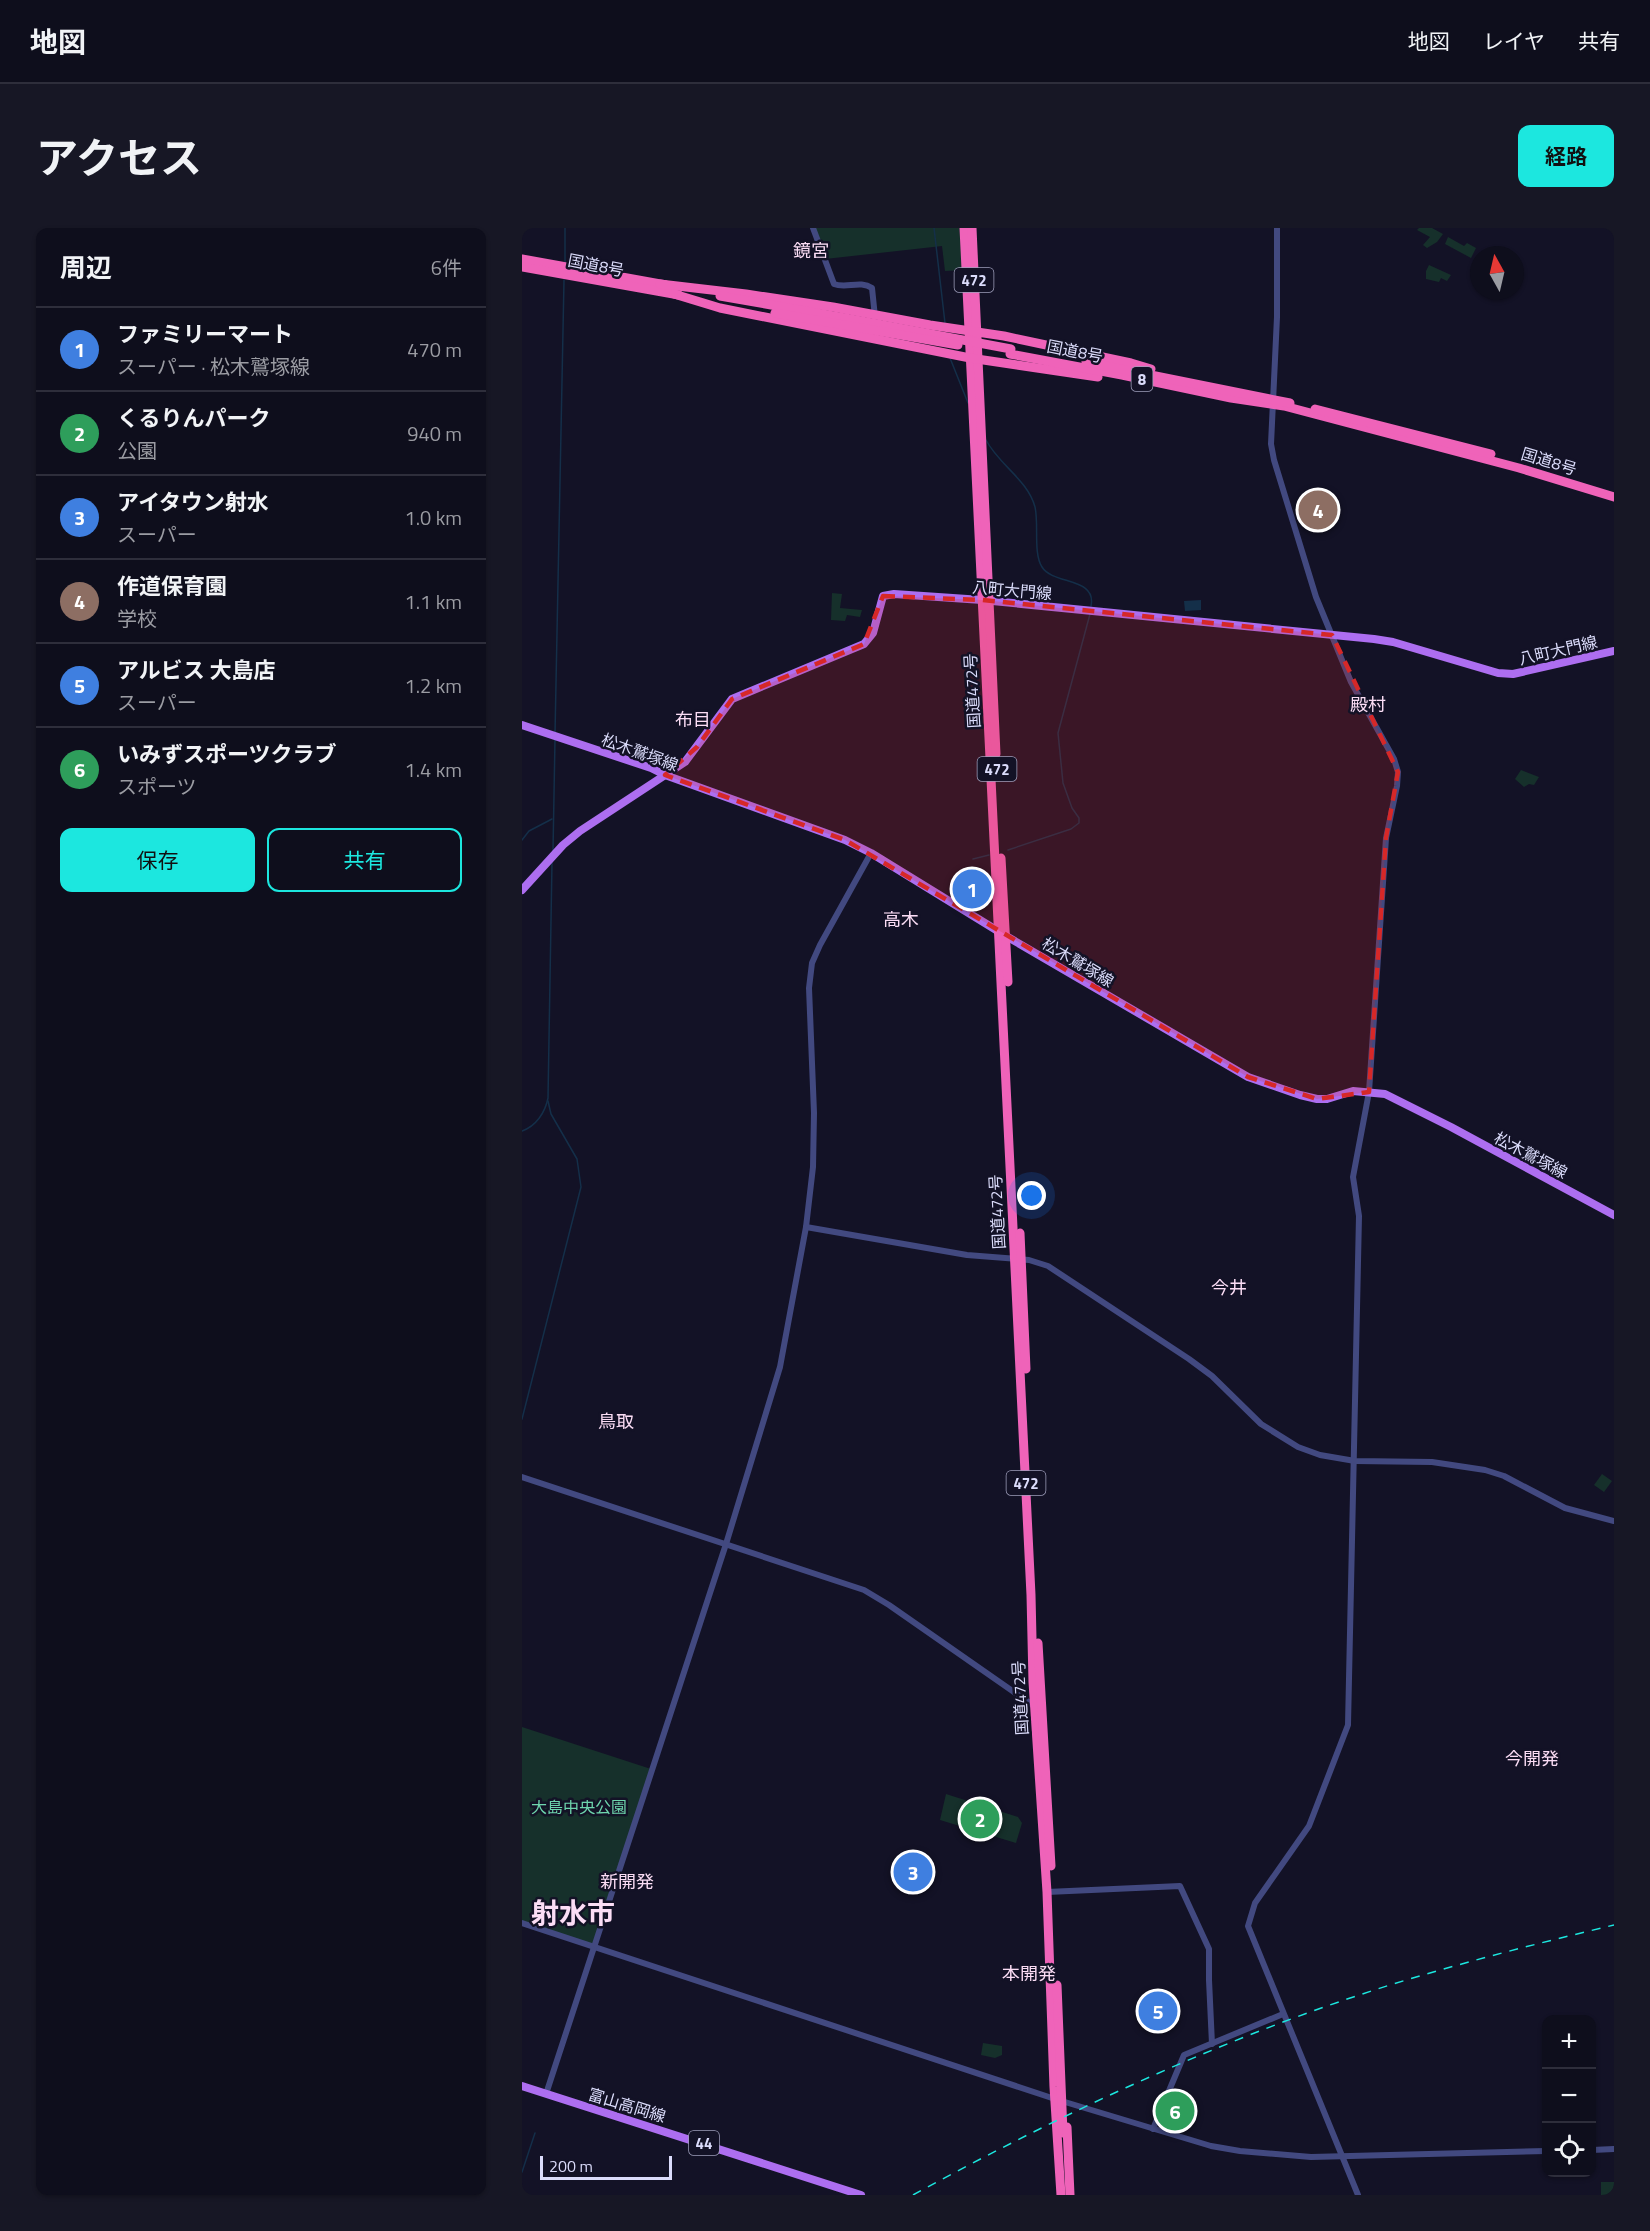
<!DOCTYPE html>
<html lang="ja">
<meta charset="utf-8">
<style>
:root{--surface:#0e0e1c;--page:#171725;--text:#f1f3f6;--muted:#9b9ca3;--line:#2e2e3b;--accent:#1ce7df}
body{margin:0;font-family:"Titillium Web","Noto Sans JP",sans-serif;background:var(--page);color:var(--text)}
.controls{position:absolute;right:18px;bottom:18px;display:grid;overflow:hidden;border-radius:12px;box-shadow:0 2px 4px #0004}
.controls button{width:54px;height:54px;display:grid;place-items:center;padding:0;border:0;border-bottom:2px solid var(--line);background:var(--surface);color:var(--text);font:30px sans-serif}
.compass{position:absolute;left:948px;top:18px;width:54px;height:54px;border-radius:50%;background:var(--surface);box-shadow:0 2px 4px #0004;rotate:352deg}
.scale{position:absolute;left:18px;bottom:15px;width:132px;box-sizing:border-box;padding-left:6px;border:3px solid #dbdcfb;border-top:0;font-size:16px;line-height:21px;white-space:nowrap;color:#dbdcfb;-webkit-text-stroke:4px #131226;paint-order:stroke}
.you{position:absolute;left:510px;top:968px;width:21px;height:21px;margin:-15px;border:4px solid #fff;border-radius:50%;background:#1a73e8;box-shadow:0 0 0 9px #1a73e833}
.badge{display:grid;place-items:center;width:39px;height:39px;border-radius:50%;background:var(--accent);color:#fff;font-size:20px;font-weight:700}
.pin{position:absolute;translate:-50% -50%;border:3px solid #fff;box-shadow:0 2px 6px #0006}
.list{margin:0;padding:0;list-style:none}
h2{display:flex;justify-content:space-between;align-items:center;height:78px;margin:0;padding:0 24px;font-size:26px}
h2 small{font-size:20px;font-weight:400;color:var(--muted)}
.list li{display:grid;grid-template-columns:39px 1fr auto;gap:18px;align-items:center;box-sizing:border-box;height:84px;padding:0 24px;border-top:2px solid var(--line)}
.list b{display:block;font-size:22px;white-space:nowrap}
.list p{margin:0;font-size:20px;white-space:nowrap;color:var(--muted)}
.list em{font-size:20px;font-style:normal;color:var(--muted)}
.actions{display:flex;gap:12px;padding:18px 24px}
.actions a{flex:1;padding:14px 0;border:2px solid var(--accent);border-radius:12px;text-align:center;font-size:21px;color:var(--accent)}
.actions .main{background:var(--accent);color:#111}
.icon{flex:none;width:33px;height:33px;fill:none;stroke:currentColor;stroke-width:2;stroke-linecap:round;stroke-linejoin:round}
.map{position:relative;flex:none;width:1092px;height:1967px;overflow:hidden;border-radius:12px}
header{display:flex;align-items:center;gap:36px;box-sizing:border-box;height:84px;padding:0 30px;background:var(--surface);border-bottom:2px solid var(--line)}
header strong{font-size:28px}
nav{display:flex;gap:33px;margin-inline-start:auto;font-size:21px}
.intro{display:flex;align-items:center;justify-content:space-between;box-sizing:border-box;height:144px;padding:0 36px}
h1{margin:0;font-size:42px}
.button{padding:15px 27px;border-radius:12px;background:var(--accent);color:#111;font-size:21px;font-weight:700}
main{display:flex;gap:36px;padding:0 36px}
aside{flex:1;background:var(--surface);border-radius:12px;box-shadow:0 2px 4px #0004}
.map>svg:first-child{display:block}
</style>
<header>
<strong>地図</strong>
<nav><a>地図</a><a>レイヤ</a><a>共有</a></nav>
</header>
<div class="intro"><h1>アクセス</h1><a class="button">経路</a></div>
<main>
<aside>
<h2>周辺<small>6件</small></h2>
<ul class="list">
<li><span class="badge" style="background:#3f7fe0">1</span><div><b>ファミリーマート</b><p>スーパー · 松木鷲塚線</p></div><em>470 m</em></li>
<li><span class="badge" style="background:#2e9e5b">2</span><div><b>くるりんパーク</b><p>公園</p></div><em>940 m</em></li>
<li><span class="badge" style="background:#3f7fe0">3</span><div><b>アイタウン射水</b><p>スーパー</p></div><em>1.0 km</em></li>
<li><span class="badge" style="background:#8d6e63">4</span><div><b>作道保育園</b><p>学校</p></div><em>1.1 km</em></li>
<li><span class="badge" style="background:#3f7fe0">5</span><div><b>アルビス 大島店</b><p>スーパー</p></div><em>1.2 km</em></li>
<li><span class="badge" style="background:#2e9e5b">6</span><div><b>いみずスポーツクラブ</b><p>スポーツ</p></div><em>1.4 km</em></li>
</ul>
<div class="actions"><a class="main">保存</a><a>共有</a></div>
</aside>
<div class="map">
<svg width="1092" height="1967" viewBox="0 0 1092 1967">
<rect width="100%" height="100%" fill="#131226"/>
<g fill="#16302b">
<polygon points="292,0 440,0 442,42 423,43 420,18 303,31"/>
<polygon points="897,0 910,0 921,6 915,14 905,20 901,17 908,9 895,2"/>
<polygon points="926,9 942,18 945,15 954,20 949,30 923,16"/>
<polygon points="907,37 929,47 925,53 919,50 917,54 904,51 904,43"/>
<polygon points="310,365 320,366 318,380 340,382 338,389 325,387 323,393 309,392"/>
<polygon points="999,542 1017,549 1012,557 1007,556 1002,559 993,551"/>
<polygon points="1080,1246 1090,1253 1082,1264 1072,1257"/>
<polygon points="0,1499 129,1541 71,1719 0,1695"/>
<polygon points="424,1566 496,1589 500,1595 494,1615 418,1592"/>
<polygon points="461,1815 480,1818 480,1827 473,1830 459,1827"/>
<rect x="1079" y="1954" width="13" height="13"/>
</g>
<polygon fill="#142f49" points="679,372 679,382 663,383 662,373"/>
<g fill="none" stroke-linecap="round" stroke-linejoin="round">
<g stroke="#142f49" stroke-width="1.5">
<polyline points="412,0 423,95"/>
<polyline points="43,35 43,0"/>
<polyline points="428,130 446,175"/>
<path d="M464 212C477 237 506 252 513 279 517 296 511 325 520 339 531 357 575 349 569 378"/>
<polyline points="33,506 42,52"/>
<polyline points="0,612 7,603 30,591"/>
<polyline points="486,622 549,601 557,595 557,590 550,580 541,555 536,505 568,386"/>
<polyline points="31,623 33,511"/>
<polyline points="451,631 467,627"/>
<path d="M0 903C14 898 23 885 26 870L30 634"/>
<polyline points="0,1191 59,959 55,931 29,886 26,873"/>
<polyline points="0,1944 13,1905"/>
</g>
<g stroke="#424980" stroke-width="6">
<path d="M291 0 312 56C324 61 338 52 350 60L353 89"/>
<polyline points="755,0 755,89 749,216 752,232 794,369 829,454 872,531 876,544 875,558 864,610 847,864 831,949 837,988 826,1497 787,1598 733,1675 726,1698 836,1967"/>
<polyline points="284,999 445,1027 507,1032 526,1038 667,1131 690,1148 739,1196 776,1219 798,1227 833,1233 910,1234 963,1242 982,1248 1043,1280 1092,1293"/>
<polyline points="0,1249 342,1362 367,1377 512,1478"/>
<polyline points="525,1664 658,1658 687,1721 687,1752 690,1816"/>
<polyline points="0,1695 533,1871 689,1918 718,1923 789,1929 1024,1923"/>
<polyline points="24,1866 204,1316 258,1139 284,999 291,939 292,885 287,760 290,735 298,717 349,625"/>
<polyline points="631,1901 662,1827 761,1786"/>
<polyline points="1070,1922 1092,1921"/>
</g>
<g stroke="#ad6ef0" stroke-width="8">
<polyline points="0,497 129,540 143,547 323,612 349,625 484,708 726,849 778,867 795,871 805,871 831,863 863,866 929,899 1092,987"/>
<polyline points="0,662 41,617 58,603 163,534 210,471 342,416 351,405 361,368 372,366 460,372 852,411 871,414 976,445 991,446 1092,423"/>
<polyline points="0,1858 339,1967"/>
</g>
<g stroke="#ef63b9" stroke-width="9">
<polyline points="442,0 509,1367 511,1454 525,1664 532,1859 539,1967"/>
<polyline points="450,0 474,526"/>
<polyline points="0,31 144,57"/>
<polyline points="0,39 157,67"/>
<polyline points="138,56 224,66 311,79 408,97 482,108 609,135 629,141"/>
<polyline points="152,66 198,80 448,130 576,149"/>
<polyline points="198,68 323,90"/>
<polyline points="253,85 322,97"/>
<polyline points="488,126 600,147 709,170 762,178 997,240 1092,269"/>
<polyline points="564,134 768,175"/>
<polyline points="793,181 969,226"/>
<polyline points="479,630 486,754"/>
<polyline points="498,1005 504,1141"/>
<polyline points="516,1415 529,1638"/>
<polyline points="535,1757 541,1905"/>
<polyline points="545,1899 548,1967"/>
</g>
<path stroke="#1ce7df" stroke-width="1.5" stroke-dasharray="9 8" stroke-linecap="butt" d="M391 1967C543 1884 703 1809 868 1757 942 1734 1017 1715 1092 1697"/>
<g stroke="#ef63b9" stroke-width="9">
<polyline points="323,90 489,121"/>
<polyline points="322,97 436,117"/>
</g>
</g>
<path fill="#d62828" fill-opacity="0.2" stroke="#d62828" stroke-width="4.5" stroke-dasharray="12 8" stroke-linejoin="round" d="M361 368 460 372 810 407 876 544 864 610 847 864 795 871 726 849 323 612 143 547 175 519 210 471 342 416Z"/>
<g text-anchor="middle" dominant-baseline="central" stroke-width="5" stroke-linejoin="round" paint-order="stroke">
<g fill="#131226" stroke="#9f9fbb" stroke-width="1.5">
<rect x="432.5" y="40" width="39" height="24" rx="4.5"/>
<rect x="609.5" y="139" width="21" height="24" rx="4.5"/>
<rect x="455.5" y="529" width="39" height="24" rx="4.5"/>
<rect x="484.5" y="1243" width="39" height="24" rx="4.5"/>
<rect x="167" y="1903" width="30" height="24" rx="4.5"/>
</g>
<g font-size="15" font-weight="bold" fill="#dbdcfb">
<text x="452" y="52">472</text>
<text x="620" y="151">8</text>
<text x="475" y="541">472</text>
<text x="504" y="1255">472</text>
<text x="182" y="1915">44</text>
</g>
<g font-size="16" fill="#dbdcfb" stroke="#131226">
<text transform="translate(74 37) rotate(11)">国道8号</text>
<text transform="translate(553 123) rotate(11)">国道8号</text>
<text transform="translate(1027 233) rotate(17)">国道8号</text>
<text transform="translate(490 362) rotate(5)">八町大門線</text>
<text transform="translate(1036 422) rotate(-13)">八町大門線</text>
<text transform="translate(450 463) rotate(-93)">国道472号</text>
<text transform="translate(118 524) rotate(20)">松木鷲塚線</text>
<text transform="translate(556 734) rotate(31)">松木鷲塚線</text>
<text transform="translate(1009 927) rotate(28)">松木鷲塚線</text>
<text transform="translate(475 984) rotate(-93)">国道472号</text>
<text transform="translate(498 1470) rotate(-93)">国道472号</text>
<text transform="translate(105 1877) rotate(17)">富山高岡線</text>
</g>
<g font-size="16" fill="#6ed5ad" stroke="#131226">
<text x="57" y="1579">大島中央公園</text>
</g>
<g font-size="18" fill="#fbddf5" stroke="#131226">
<text x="289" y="22">鏡宮</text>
<text x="846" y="476">殿村</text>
<text x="171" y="491">布目</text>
<text x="379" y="691">高木</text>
<text x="707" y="1059">今井</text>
<text x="94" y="1193">鳥取</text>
<text x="1010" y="1530">今開発</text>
<text x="105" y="1653">新開発</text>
<text x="507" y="1745">本開発</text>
</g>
<g font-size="28" font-weight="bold" fill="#fbddf5" stroke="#131226">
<text x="51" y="1684">射水市</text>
</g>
</g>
</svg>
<div class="controls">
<button>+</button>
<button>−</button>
<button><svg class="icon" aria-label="locate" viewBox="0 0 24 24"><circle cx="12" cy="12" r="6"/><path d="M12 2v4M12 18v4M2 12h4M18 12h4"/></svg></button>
</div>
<svg class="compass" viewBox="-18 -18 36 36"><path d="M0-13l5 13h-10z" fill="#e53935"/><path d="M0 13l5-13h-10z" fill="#9b9ca3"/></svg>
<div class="scale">200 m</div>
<div class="you"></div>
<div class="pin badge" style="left:450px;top:661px;background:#3f7fe0">1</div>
<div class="pin badge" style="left:458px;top:1591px;background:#2e9e5b">2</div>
<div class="pin badge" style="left:391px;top:1644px;background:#3f7fe0">3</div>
<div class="pin badge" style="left:796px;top:282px;background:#8d6e63">4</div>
<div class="pin badge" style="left:636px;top:1783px;background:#3f7fe0">5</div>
<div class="pin badge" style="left:653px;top:1883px;background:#2e9e5b">6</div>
</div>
</main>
